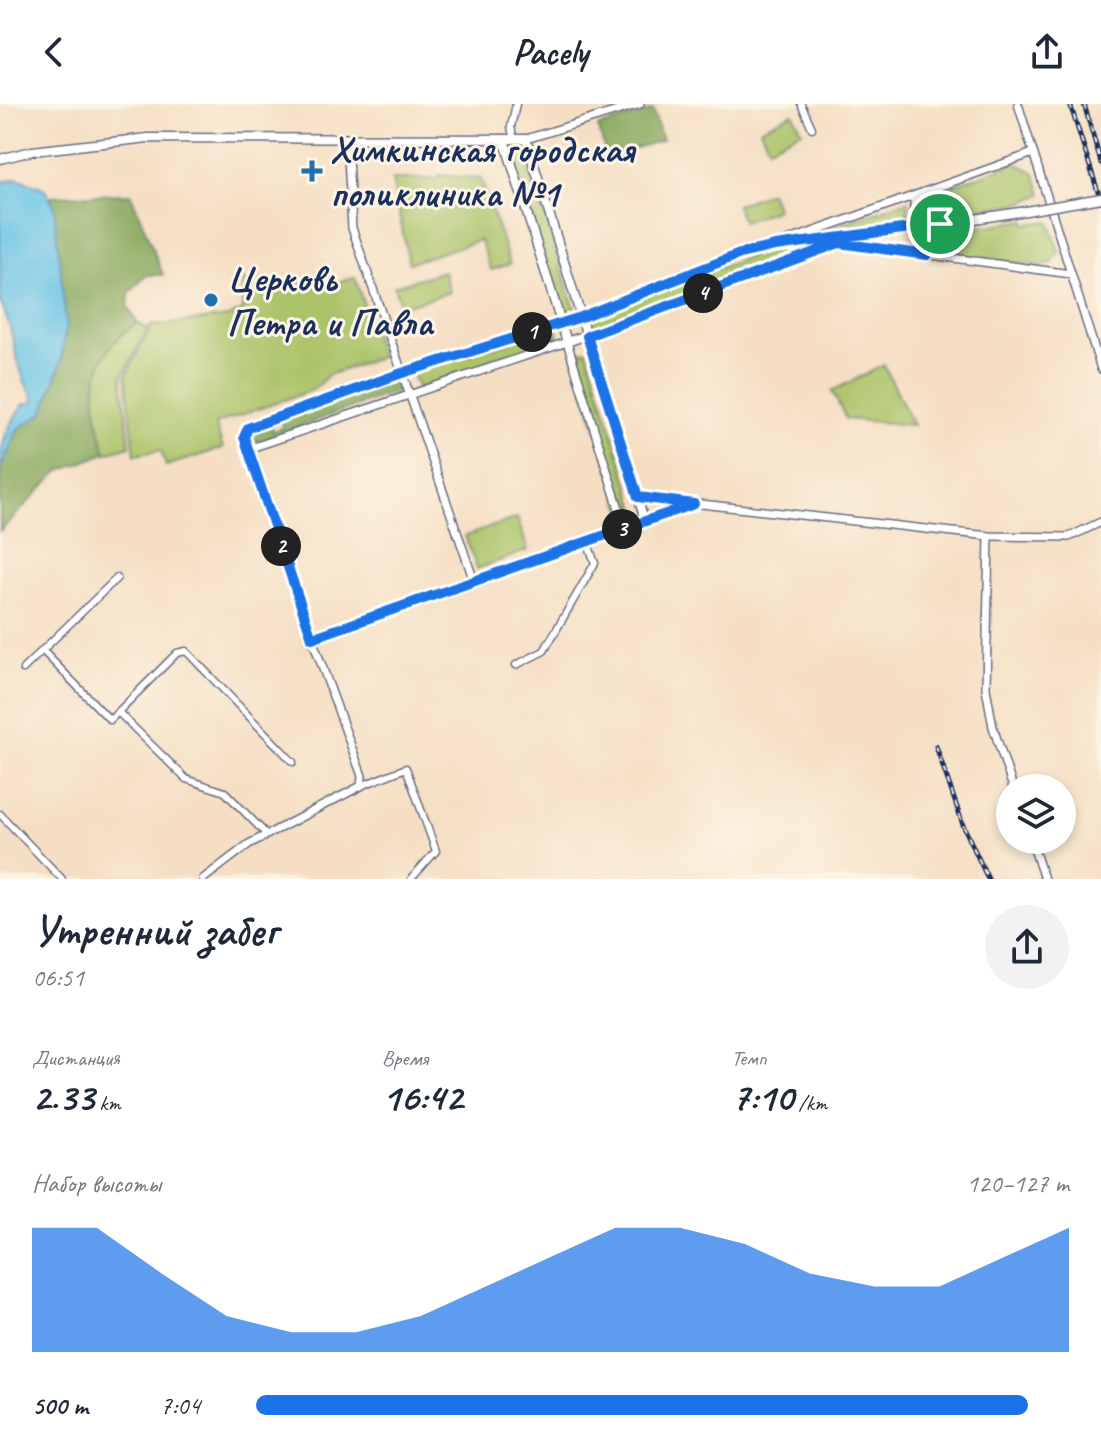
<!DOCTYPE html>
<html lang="ru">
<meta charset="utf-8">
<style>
:root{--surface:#fff;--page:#f2f2f3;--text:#1f2937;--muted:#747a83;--accent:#1a73e8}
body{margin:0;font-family:Caveat,sans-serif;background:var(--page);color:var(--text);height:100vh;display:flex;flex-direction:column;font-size:30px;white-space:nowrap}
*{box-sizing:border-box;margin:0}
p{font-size:26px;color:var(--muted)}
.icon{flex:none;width:44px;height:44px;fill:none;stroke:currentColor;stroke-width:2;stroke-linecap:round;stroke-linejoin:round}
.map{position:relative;height:775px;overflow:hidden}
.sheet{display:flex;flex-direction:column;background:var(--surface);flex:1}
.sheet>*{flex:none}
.fabs{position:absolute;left:996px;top:670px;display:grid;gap:16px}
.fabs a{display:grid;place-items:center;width:80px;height:80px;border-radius:50%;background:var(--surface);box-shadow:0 4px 12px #0003;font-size:40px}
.pin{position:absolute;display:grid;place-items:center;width:68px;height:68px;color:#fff;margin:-34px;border:4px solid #fff;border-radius:50%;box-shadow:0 2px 8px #0007}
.km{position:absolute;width:40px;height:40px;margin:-20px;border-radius:50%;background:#222;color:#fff;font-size:22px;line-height:40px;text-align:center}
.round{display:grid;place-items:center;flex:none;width:84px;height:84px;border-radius:42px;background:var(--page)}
.head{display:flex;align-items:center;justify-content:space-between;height:136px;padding:0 32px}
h1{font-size:44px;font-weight:700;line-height:60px}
.figures{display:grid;grid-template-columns:repeat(3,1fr);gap:12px;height:136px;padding:8px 32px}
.figures div{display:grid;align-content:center}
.figures b{font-size:40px;font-weight:700}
.figures small{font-size:22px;font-weight:400}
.figures p{font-size:22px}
.chart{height:224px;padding:16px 32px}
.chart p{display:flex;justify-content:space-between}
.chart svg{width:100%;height:144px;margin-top:8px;fill:var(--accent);opacity:.7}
ul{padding:0 32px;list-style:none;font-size:26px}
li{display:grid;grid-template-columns:128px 96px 1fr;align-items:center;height:60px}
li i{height:20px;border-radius:10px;background:var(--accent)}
header{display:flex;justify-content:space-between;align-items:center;height:104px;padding:0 32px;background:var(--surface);font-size:36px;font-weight:700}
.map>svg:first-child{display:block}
.green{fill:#abc369;stroke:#637964;stroke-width:2}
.forest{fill:#88a95d;stroke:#526c5e;stroke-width:2}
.water{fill:#6ac4e8;stroke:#427aa3;stroke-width:2}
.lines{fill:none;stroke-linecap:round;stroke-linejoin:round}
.minor-casing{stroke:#676c81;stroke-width:9}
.tertiary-casing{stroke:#676c81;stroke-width:10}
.secondary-casing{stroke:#676c81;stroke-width:11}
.minor{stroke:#fff;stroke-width:6}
.tertiary{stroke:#fff;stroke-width:7}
.secondary{stroke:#fff;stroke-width:8}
.rail-casing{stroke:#1b2f5e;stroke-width:5}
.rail{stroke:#fcf5e5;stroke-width:2;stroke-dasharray:6;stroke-linecap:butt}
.secondary-bridge-casing{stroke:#676c81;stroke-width:11;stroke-linecap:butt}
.secondary-bridge{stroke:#fff;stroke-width:8}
.route-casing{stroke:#fff;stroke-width:16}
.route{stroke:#1a73e8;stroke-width:10}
.poi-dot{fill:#1f6fb2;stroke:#fcf5e5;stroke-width:3}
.labels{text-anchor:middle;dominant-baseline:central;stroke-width:6;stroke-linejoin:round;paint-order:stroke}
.poi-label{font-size:38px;font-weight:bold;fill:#1b2f5e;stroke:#fcf5e5;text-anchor:start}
</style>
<header><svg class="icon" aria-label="back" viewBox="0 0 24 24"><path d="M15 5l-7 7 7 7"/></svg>Pacely<svg class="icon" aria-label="share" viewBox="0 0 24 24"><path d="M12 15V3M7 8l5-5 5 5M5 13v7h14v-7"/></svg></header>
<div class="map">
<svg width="1101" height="775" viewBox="0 0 1101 775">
<rect width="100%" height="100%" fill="#fcf5e5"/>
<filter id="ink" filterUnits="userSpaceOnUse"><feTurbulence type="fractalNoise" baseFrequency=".0125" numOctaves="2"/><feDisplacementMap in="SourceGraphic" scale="16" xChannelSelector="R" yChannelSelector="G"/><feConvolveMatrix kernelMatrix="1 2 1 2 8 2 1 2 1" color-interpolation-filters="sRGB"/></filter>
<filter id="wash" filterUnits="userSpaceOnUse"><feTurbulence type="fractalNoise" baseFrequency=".006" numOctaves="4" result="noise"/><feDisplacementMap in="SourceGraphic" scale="32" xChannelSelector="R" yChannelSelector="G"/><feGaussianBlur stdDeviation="1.8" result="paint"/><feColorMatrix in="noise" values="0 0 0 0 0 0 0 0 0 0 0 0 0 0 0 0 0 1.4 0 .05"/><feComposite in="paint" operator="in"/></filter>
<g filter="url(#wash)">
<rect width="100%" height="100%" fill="#f5dec3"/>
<g class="green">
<polygon points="793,9 802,27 769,43 760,25"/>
<polygon points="521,42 575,205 561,209 511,49"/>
<polygon points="1015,59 1034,68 1042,90 1022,99 939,111 935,115 925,113 918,106 920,93"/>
<polygon points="439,71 481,75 510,160 491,166 480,136 409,159 392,75 438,75"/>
<polygon points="770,88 777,105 743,118 736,101"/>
<polygon points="908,97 908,107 915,118 825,131 824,126"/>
<polygon points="1025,116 1026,120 1049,117 1059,148 1052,159 1041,162 932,149 925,144 924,136 930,130"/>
<polygon points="798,145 797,149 598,223 592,223 589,218 591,212 759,149"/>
<polygon points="444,167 450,188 401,203 394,182"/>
<polygon points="355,174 381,253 328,271 313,286 215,320 223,344 166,362 161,346 135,351 126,272 151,222 228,213 242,207 243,177 310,178 311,183"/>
<path d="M137,219L148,225L122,273L130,342L106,349C90,299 86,251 137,219Z"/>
<polygon points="555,223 560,237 418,284 411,269"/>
<polygon points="587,246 638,411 629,417 625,415 573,250"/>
<polygon points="884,261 913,321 846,315 832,287"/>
<polygon points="517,414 528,446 477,465 465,432"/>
</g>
<g class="forest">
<polygon points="653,6 662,36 607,53 598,23"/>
<path d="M131,90L163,171H147L129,189L128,203L137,219C86,251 90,299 106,349L58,368L0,427V366L18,325L43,309L61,259L66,220L51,92Z"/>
<polygon points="396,275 400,286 257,338 252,335 252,326 270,319 273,327 283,324 281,317"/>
</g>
<path class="water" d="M17,74L44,84L54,101L66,220L61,259L43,309L18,325L0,366C0,338 8,322 24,300L32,299L34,294C14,266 17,230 0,198V79Z"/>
</g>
<g filter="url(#ink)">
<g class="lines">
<defs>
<g id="minor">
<polyline points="801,0 812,24"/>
<polyline points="514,36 511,23 516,0"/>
<polyline points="42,546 110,616 118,608 186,675 225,688 267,731"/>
<polyline points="516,561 544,547 595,459 587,437"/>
<polyline points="23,565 117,474"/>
<polyline points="118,608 177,549 186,547 293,658"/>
<polyline points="361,682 406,664 436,747 411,775"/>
<polyline points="0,710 62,775"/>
</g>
<g id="tertiary">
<polyline points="1018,0 1101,265"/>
<polyline points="347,35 352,124 474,477"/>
<polyline points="526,35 640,0"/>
<polyline points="920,90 914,98 914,109 936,120"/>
<polyline points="841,139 1071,170"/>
<polyline points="779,140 1033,49"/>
<polyline points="925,149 920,142 921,132 933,122"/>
<polyline points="587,232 645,417"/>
<polyline points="248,345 567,238 625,424"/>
<polyline points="638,393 989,432 1069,433 1101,418"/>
<polyline points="989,432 986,584 993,623 1013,684"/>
<polyline points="312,534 691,401"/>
<polyline points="1031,736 1044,775"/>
<polyline points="203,775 249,740 361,682 362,672 310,529 245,328 397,271 581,213"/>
</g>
<g id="secondary">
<polyline points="504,35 567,238 856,133"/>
<polyline points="0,55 32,47 148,34 526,35 587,232"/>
<polyline points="852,134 1026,107"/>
<polyline points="581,213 740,150 775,142 839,135"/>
</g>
</defs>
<use href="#minor" class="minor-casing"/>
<use href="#tertiary" class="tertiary-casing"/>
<use href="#secondary" class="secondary-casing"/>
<use href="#minor" class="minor"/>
<use href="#tertiary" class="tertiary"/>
<use href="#secondary" class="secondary"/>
<defs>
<g id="rail">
<polyline points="1070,0 1101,97"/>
<polyline points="1084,0 1101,59"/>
<polyline points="936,642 963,721 988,775"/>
</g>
</defs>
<use href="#rail" class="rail-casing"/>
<use href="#rail" class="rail"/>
<defs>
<polyline id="secondary-bridge" points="1026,107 1101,94"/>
</defs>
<use href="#secondary-bridge" class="secondary-bridge-casing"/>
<use href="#secondary-bridge" class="secondary-bridge"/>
</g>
</g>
<g class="lines" filter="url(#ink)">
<defs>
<path id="route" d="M940,120C927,124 919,128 920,142L927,151L839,139L587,232L638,393L694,400L312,534L244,333L248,324L402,269L581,213L740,150L775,142Z"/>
</defs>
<use href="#route" class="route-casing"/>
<use href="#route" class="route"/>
</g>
<g class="poi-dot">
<path d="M308 55h8v8h8v8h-8v8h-8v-8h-8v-8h8z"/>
<circle cx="211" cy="196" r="8"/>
</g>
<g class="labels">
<g class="poi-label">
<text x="330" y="45">Химкинская городская<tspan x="330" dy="44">поликлиника №1</tspan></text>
<text x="227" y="174">Церковь<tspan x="227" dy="44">Петра и Павла</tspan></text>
</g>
</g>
</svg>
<div class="fabs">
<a><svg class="icon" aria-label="layers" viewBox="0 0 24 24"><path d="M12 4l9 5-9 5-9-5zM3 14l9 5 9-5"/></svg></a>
</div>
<div class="pin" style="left:940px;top:120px;background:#1e9e55"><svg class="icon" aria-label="arrive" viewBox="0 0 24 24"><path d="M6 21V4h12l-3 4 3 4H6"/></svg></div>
<b class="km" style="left:532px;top:228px">1</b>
<b class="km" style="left:281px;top:442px">2</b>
<b class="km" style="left:622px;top:425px">3</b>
<b class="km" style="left:703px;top:189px">4</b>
</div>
<section class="sheet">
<div class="head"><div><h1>Утренний забег</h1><p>06:51</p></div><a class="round"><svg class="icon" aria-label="share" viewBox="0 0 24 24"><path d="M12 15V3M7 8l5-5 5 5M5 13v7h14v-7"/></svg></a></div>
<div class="figures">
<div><p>Дистанция</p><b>2.33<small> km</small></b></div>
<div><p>Время</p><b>16:42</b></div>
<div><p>Темп</p><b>7:10<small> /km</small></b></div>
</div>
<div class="chart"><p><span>Набор высоты</span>120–127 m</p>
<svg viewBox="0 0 160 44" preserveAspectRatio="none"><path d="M0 44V6L10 6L20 20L30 33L40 38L50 38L60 33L70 24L80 15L90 6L100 6L110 11L120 20L130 24L140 24L150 15L160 6V44z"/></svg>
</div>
<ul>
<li><b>500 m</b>7:04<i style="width:95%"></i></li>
</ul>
</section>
